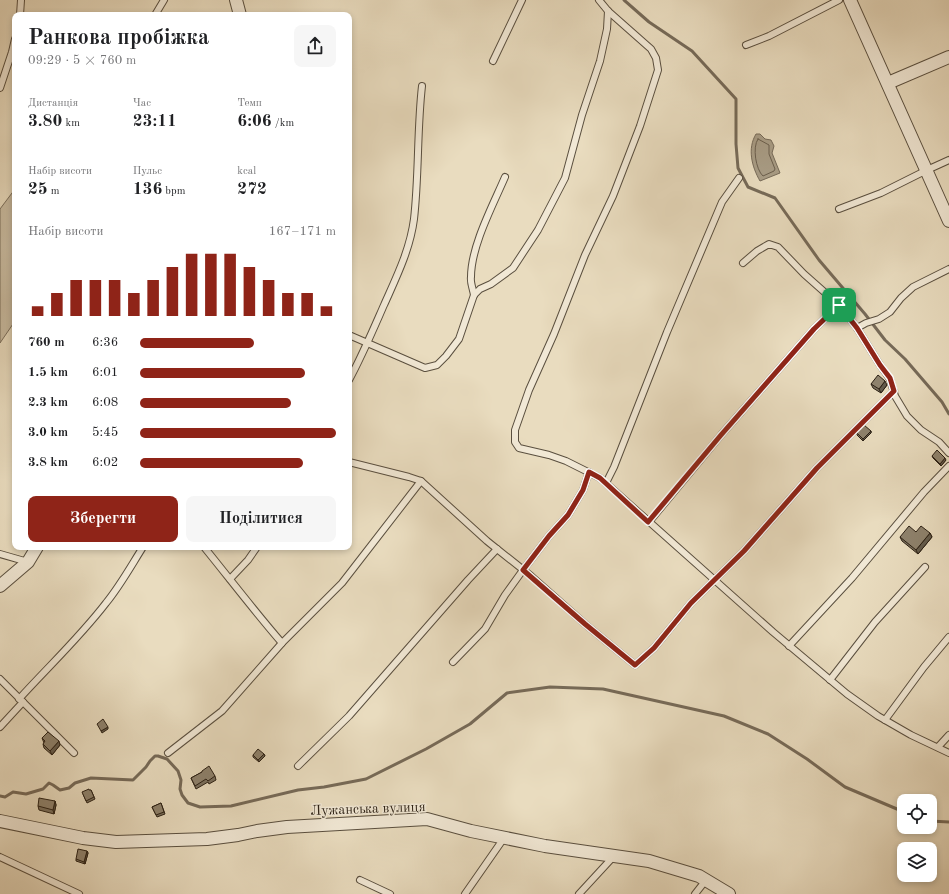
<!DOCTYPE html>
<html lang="uk">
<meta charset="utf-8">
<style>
:root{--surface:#fff;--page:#f6f6f6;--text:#202124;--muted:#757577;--accent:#8f2418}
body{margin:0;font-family:"Old Standard TT",serif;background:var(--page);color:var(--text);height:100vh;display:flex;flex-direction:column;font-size:15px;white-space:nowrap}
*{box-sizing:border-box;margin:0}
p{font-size:13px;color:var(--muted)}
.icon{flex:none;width:22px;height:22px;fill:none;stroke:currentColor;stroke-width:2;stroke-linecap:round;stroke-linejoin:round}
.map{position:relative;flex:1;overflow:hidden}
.side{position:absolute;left:12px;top:12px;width:340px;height:538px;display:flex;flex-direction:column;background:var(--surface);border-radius:8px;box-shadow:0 2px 6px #0003}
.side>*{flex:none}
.fabs{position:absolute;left:897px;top:794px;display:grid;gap:8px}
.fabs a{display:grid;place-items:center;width:40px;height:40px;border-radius:8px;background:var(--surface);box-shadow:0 2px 6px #0003;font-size:20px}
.pin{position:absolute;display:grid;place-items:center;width:34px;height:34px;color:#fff;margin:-17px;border-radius:8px;box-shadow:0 2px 6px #0006}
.round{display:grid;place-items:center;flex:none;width:42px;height:42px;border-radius:8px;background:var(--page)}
.head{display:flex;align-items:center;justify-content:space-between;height:68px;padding:0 16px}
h1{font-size:22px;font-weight:600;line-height:30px}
.figures{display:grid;grid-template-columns:repeat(3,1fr);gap:6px;height:68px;padding:4px 16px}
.figures div{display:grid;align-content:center}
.figures b{font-size:17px;font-weight:600}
.figures small{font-size:11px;font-weight:400}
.figures p{font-size:11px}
.chart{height:112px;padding:8px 16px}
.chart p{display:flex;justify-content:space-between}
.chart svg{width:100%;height:72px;margin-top:4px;stroke:var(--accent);stroke-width:6}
.button{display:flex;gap:8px;margin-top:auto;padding:8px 16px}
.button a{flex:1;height:46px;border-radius:8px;background:var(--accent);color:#fff;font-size:16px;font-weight:600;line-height:46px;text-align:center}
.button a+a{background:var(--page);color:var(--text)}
ul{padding:0 16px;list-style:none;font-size:13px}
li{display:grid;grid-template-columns:64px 48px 1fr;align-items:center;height:30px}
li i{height:10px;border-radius:5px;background:var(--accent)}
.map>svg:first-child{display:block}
.green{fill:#c9bca2;stroke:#7a6e5b}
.water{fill:#a89c85;stroke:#766a58}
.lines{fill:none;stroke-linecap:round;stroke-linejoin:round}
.shore{stroke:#6a5e4c;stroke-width:1}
.stream{stroke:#766a58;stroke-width:3}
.lane-casing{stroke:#5a4f3f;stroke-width:8}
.street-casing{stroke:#5a4f3f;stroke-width:14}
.lane{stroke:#f1e8d5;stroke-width:6}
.street{stroke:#f1e8d5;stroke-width:12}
.wall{fill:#7a705e;stroke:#2b2014}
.shaded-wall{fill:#635b4c;stroke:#2b2014}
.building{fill:#8e826d;stroke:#2b2014}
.route-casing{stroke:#fff;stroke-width:8}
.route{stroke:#8f2418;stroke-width:5}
.labels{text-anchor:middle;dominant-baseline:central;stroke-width:3;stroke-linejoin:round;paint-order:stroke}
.street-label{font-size:14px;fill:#2b2014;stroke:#f1e8d5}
</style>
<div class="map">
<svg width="949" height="894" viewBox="0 0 949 894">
<rect width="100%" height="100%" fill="#e9dcbf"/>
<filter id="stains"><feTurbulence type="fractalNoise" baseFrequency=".005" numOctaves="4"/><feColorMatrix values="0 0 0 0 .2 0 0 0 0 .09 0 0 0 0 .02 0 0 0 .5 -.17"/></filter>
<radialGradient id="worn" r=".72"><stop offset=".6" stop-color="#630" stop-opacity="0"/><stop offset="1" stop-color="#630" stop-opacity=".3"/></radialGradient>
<polygon class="green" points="15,189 15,321 0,343 0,209"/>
<path class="water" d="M756,134H760L765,139L771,140L774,146L772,153L780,173L760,181C752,167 747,149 756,134Z"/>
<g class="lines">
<path class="shore" d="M758,139L769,145V154L775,169L774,171L763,176C756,170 752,147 758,139Z"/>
<g class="stream">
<polyline points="624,0 649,22 692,51 736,99 736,144 738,168 748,187 775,198 819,260 865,314 885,340 905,359 942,402 949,414"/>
<polyline points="0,796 5,797 13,792 26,794 43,789 49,783 53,785 60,790 69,788 75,783 91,778 133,780 146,767 150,761 155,756 158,756 167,759 178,771 181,780 180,789 182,795 188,803 200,807 231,806 298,790 324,787 366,779 426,749 470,724 507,693 550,687 603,689 724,716 768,734 807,759 845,787 904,812"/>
<polyline points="930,821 949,822"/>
</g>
<defs>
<g id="lane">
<polyline points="599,0 608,11 651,49 656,58 658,70 640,126 613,196 585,255 554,334 529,390 515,430 515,442 519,448 549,455 566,461 600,478 773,632 847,694 878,716 911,735 949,753"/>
<polyline points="20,15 21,0"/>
<polyline points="155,15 164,0"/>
<polyline points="746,45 769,36 839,0"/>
<polyline points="493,61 522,0"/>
<polyline points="0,88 12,52 15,39"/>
<polyline points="839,209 881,193 927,170 949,160"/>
<polyline points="743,263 757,251 769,244 778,247 804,274 839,305 857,328 880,365 890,379 895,396 907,416 921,430 939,442 949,453"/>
<path d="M474,295C473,289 470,282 471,277C471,246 493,205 505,177"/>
<polyline points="857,328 866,323 879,319 890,312 901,298 913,287 949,269"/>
<polyline points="349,335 425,368 437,365 446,356 459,339 474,295 480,289 491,284 513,268 538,230 565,178 582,115 600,61 607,29 608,11"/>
<path d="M349,380C362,356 373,330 384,305C396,278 410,250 414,219C419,175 417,130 422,86"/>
<polyline points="349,462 409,477 421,481 487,541 531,576 585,624 635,665 654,648 691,603 744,551 817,468 894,391"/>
<polyline points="606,483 614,467 667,332 722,202 739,178"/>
<polyline points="649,522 721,435 814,329 839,305"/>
<path d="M204,547C230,579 255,612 282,643"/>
<polyline points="0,554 28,562"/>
<polyline points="230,579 248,560 257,547"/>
<polyline points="789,646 852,578 924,492 949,466"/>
<polyline points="453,662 485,629 505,595 523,570 549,536 568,515 583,490 589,472"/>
<polyline points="0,679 74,753"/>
<polyline points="830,680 875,622 925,567"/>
<path d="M19,699C48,667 80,637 106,603C120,586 131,566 143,547"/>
<polyline points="885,720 924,667 949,637"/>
<polyline points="0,727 23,702"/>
<polyline points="938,747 949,735"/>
<polyline points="168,753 222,711 282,643 342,583 421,481"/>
<polyline points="298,766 349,716 468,580 497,549"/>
<polyline points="0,857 79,894"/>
<polyline points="360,880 390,894"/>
<polyline points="465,894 504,838"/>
<polyline points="579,894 614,856"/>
<polyline points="695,894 706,880"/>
</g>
<g id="street">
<polyline points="236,0 240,15"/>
<polyline points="850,0 949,221"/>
<polyline points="888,83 949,57"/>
<polyline points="0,586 28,562 37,547"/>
<polyline points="0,821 83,838 116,842 207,839 238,835 257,831 287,827 427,819 471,831 545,846 649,861 699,876 729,894"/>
</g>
</defs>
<use href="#lane" class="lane-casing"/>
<use href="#street" class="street-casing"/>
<use href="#lane" class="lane"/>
<use href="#street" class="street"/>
</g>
<g class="wall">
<polygon points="871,384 887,385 881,393 873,388"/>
<polygon points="871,431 871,433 863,441 857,435 857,433"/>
<polygon points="932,456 946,460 941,466 933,458"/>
<polygon points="916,532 930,533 932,537 918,554 902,541 900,537"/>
<polygon points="42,738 60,745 52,755 44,748 43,744 44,743"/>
<polygon points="264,754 265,756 259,762 253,757 253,755"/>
<polygon points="202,772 215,776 216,780 209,784 208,782 196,789 191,778"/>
<polygon points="91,790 95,799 87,803 83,794"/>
<polygon points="55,801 56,805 54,814 39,810 38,806"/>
<polygon points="161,803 165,814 157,817 152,807"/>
<polygon points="87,851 88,853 85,864 76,861 76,859"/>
</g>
<g class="shaded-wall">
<polygon points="885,381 887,385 881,393 879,389"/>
<polygon points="871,431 871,433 863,441 863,439"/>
<polygon points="945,458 946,460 941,466 940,464"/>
<polygon points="930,533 932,537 918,554 916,550"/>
<polygon points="108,727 108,729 102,733 101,731"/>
<polygon points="59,741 60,745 52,755 50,751"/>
<polygon points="264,754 265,756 259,762 258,760"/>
<polygon points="55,801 56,805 54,814 53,810"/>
<polygon points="87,851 88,853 85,864 84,862"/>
</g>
<g class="building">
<polygon points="878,375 885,381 879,389 871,384"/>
<polygon points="864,425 871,431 863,439 857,433"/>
<polygon points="937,450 945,458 940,464 932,456"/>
<polygon points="909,526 916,532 921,526 930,533 916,550 900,537"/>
<polygon points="103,719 108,727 101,731 97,724"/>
<polygon points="48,732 59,741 50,751 43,744 45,741 42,738"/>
<polygon points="258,749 264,754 258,760 253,755"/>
<polygon points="209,766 215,776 208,781 206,779 195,786 191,778 202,772 202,771"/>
<polygon points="89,789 89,790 91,790 94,797 86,801 82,792"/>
<polygon points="39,798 55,801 53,810 38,806"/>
<polygon points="161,803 164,812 156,815 152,807"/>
<polygon points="78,849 87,851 84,862 76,859"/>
</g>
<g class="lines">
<defs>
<polygon id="route" points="839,305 857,328 880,365 890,378 894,391 817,468 744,551 691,603 654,648 635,665 585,624 523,570 549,536 568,515 583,490 589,472 600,478 648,522 721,435 814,329"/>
</defs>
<use href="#route" class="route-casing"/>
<use href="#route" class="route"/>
</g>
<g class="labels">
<g class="street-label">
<text transform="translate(368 809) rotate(-2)">Лужанська вулиця</text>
</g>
</g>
<rect width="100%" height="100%" filter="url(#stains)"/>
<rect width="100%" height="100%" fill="url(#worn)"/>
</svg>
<div class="fabs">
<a><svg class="icon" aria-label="locate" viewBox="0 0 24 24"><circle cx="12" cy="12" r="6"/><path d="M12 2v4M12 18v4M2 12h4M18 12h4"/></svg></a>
<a><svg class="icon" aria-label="layers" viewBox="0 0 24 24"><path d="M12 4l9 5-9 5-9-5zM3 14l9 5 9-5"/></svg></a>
</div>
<div class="pin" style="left:839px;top:305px;background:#1e9e55"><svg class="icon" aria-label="arrive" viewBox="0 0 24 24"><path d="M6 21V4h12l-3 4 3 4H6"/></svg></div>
<section class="side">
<div class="head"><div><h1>Ранкова пробіжка</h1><p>09:29 · 5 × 760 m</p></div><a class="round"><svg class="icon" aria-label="share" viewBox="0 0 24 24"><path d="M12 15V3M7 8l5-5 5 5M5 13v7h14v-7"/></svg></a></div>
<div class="figures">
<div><p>Дистанція</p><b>3.80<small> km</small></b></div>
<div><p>Час</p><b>23:11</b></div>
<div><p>Темп</p><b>6:06<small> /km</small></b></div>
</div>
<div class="figures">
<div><p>Набір висоти</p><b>25<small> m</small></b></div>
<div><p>Пульс</p><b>136<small> bpm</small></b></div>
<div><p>kcal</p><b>272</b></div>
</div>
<div class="chart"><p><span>Набір висоти</span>167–171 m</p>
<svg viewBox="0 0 160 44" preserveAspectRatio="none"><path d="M5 44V38M15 44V30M25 44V22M35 44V22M45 44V22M55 44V30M65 44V22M75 44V14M85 44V6M95 44V6M105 44V6M115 44V14M125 44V22M135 44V30M145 44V30M155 44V38"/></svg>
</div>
<ul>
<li><b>760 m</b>6:36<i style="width:58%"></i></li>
<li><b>1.5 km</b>6:01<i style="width:84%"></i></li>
<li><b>2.3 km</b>6:08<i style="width:77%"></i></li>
<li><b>3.0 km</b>5:45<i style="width:100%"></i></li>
<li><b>3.8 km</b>6:02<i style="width:83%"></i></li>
</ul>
<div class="button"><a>Зберегти</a><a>Поділитися</a></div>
</section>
</div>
